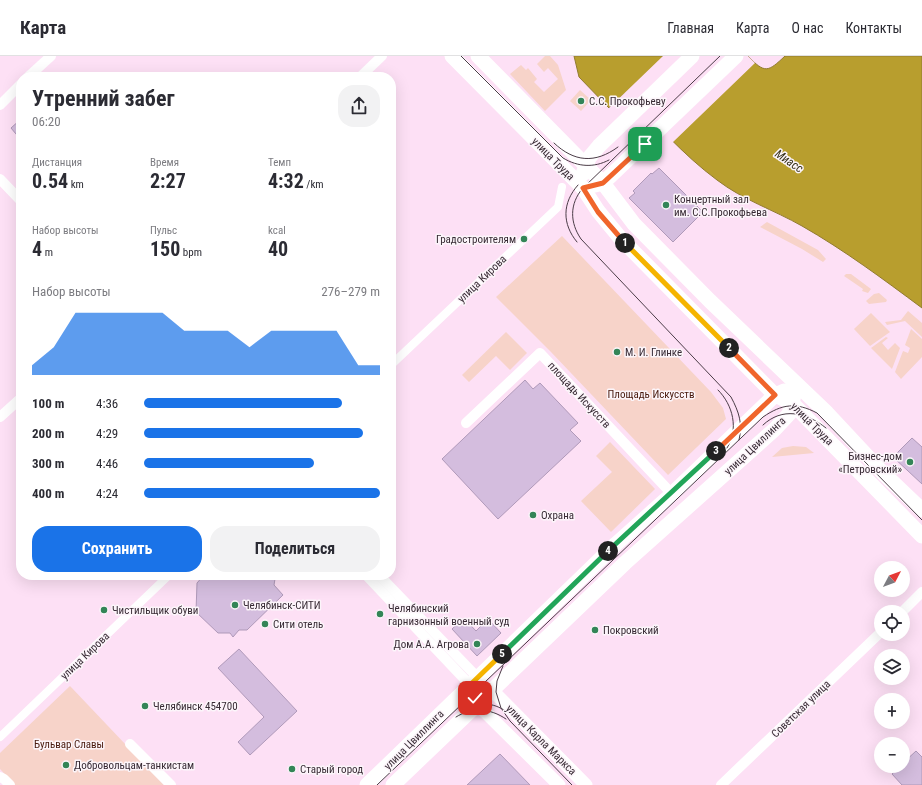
<!DOCTYPE html>
<html lang="ru">
<meta charset="utf-8">
<style>
:root{--surface:#fff;--page:#f2f2f3;--text:#2b2b33;--muted:#7c7c81;--line:#e1e1e2;--accent:#1a73e8}
body{margin:0;font-family:"Roboto Condensed",sans-serif;background:var(--page);color:var(--text);height:100vh;display:flex;flex-direction:column;font-size:15px;white-space:nowrap}
*{box-sizing:border-box;margin:0}
p{font-size:13px;color:var(--muted)}
.icon{flex:none;width:22px;height:22px;fill:none;stroke:currentColor;stroke-width:2;stroke-linecap:round;stroke-linejoin:round}
.map{position:relative;flex:1;overflow:hidden}
.panel{position:absolute;left:16px;top:16px;width:380px;height:508px;display:flex;flex-direction:column;background:var(--surface);border-radius:16px;box-shadow:0 4px 16px #0002}
.panel>*{flex:none}
.needle{width:26px;rotate:49deg}
.buttons{position:absolute;left:874px;top:505px;display:grid;gap:8px}
.buttons a{display:grid;place-items:center;width:36px;height:36px;border-radius:50%;background:var(--surface);box-shadow:0 4px 16px #0002;font-size:20px}
.pin{position:absolute;display:grid;place-items:center;width:34px;height:34px;color:#fff;margin:-17px;border-radius:8px;box-shadow:0 2px 6px #0006}
.km{position:absolute;width:20px;height:20px;margin:-10px;border-radius:50%;background:#222;color:#fff;font-size:11px;line-height:20px;text-align:center}
.round{display:grid;place-items:center;flex:none;width:42px;height:42px;border-radius:16px;background:var(--page)}
.head{display:flex;align-items:center;justify-content:space-between;height:68px;padding:0 16px}
h1{font-size:22px;font-weight:700;line-height:30px}
.figures{display:grid;grid-template-columns:repeat(3,1fr);gap:6px;height:68px;padding:4px 16px}
.figures div{display:grid;align-content:center}
.figures b{font-size:20px;font-weight:700}
.figures small{font-size:11px;font-weight:400}
.figures p{font-size:11px}
.chart{height:112px;padding:8px 16px}
.chart p{display:flex;justify-content:space-between}
.chart svg{width:100%;height:72px;margin-top:4px;fill:var(--accent);opacity:.7}
.button{display:flex;gap:8px;margin-top:auto;padding:8px 16px}
.button a{flex:1;height:46px;border-radius:16px;background:var(--accent);color:#fff;font-size:16px;font-weight:700;line-height:46px;text-align:center}
.button a+a{background:var(--page);color:var(--text)}
ul{padding:0 16px;list-style:none;font-size:13px}
li{display:grid;grid-template-columns:64px 48px 1fr;align-items:center;height:30px}
li i{height:10px;border-radius:5px;background:var(--accent)}
header{display:flex;align-items:center;gap:24px;box-sizing:border-box;height:56px;padding:0 20px;background:var(--surface);border-bottom:1px solid var(--line)}
header strong{font-size:19px}
nav{display:flex;gap:22px;margin-inline-start:auto;font-size:14px}
.map>svg:first-child{display:block}
.green{fill:#f7d3c9}
.water{fill:#b89e2e;stroke:#917b30}
.pier{fill:#fde0f5}
.building{fill:#d4bdde;stroke:#af99b9}
.lines{fill:none;stroke-linecap:round;stroke-linejoin:round}
.pedestrian{stroke:#fff;stroke-width:8}
.minor{stroke:#fff;stroke-width:10}
.tertiary{stroke:#fff;stroke-width:13}
.secondary{stroke:#fff;stroke-width:15}
.tram{stroke:#4b3c47;stroke-width:1}
.split-1-casing{stroke:#fff;stroke-width:8}
.split-2-casing{stroke:#fff;stroke-width:8}
.split-3-casing{stroke:#fff;stroke-width:8}
.split-4-casing{stroke:#fff;stroke-width:8}
.split-5-casing{stroke:#fff;stroke-width:8}
.split-6-casing{stroke:#fff;stroke-width:8}
.split-1{stroke:#f0652b;stroke-width:5}
.split-2{stroke:#f5b400;stroke-width:5}
.split-3{stroke:#f0652b;stroke-width:5}
.split-4{stroke:#22a559;stroke-width:5}
.split-5{stroke:#22a559;stroke-width:5}
.split-6{stroke:#f5b400;stroke-width:5}
.poi-dot{fill:#338557;stroke:#fcf5fa;stroke-width:1.5}
.labels{text-anchor:middle;dominant-baseline:central;stroke-width:3;stroke-linejoin:round;paint-order:stroke}
.poi-label{font-size:11px;fill:#372a34;stroke:#fcf5fa;text-anchor:start}
.street-label{font-size:11px;fill:#372a34;stroke:#fcf5fa}
.park-label{font-size:11px;fill:#49190d;stroke:#fcf5fa}
.water-label{font-size:12px;font-style:italic;fill:#342f17;stroke:#fcf5fa}
</style>
<header>
<strong>Карта</strong>
<nav><a>Главная</a><a>Карта</a><a>О нас</a><a>Контакты</a></nav>
</header>
<div class="map">
<svg width="922" height="729" viewBox="0 0 922 729">
<rect width="100%" height="100%" fill="#fde0f5"/>
<g class="green">
<polygon points="545,0 550,0 558,9 566,34 545,55 510,18 521,9 526,14 528,12 537,23 534,26 544,36 558,23 548,12 544,16 537,8"/>
<polygon points="580,34 591,44 581,55 570,45"/>
<polygon points="767,166 818,194 826,203 823,206 802,193 760,171"/>
<polygon points="562,180 711,336 723,352 726,363 668,419 551,296 496,241"/>
<polygon points="846,218 851,218 871,233 868,237 862,235 863,233 844,220"/>
<polygon points="879,237 887,244 886,246 869,248 866,245 874,238"/>
<polygon points="908,255 922,267 922,281 905,265 887,269 885,266 901,264"/>
<polygon points="871,257 890,276 870,290 854,273"/>
<polygon points="911,273 922,283 922,301 901,323 895,316 903,295 908,297 910,292 905,289"/>
<polygon points="506,276 527,297 510,314 496,300 469,326 462,319"/>
<polygon points="886,281 888,282 882,287 888,294 895,287 900,292 892,313 871,292"/>
<polygon points="610,386 655,433 611,476 581,445 612,416 596,400"/>
<polygon points="793,390 806,391 814,397 772,401 782,392"/>
<polygon points="70,630 164,729 15,729 0,713 0,697"/>
</g>
<path class="water" d="M574,0H748C765,18 768,16 785,0H922V252C883,223 844,194 802,170C774,154 743,144 717,124C683,99 655,66 625,37L609,52L579,21Z"/>
<polygon class="pier" points="663,0 748,0 755,7 672,87 625,39 611,53 609,52"/>
<g class="building">
<polygon points="21,63 21,84 11,72"/>
<polygon points="659,112 703,156 673,186 629,142 635,137 633,135 651,117 652,118"/>
<polygon points="525,324 533,333 540,327 578,367 570,374 581,385 498,463 442,403"/>
<polygon points="912,382 922,391 922,428 893,401"/>
<polygon points="204,519 271,519 275,523 274,529 283,539 247,574 239,574 233,581 230,577 218,577 196,556 197,527"/>
<polygon points="464,562 476,575 488,563 501,577 477,600 452,573"/>
<polygon points="239,593 297,655 250,699 238,686 264,661 218,612"/>
<polygon points="916,695 922,701 922,729 902,729 892,718 900,710 903,710 903,707"/>
<polygon points="500,698 530,729 467,729"/>
</g>
<g class="lines">
<g class="pedestrian">
<polyline points="391,309 558,151 562,131"/>
<polyline points="0,681 169,519"/>
</g>
<g class="minor">
<polyline points="28,21 51,0"/>
<polyline points="360,21 382,0"/>
<polyline points="0,49 21,28"/>
<polyline points="0,123 21,145"/>
<polyline points="0,361 21,342"/>
<polyline points="466,367 540,297 672,438"/>
<polyline points="366,519 470,629"/>
<polyline points="379,519 477,621"/>
<polyline points="902,556 922,536"/>
<polyline points="130,688 171,729"/>
<polyline points="0,721 4,723 10,729"/>
<polyline points="721,729 881,576"/>
</g>
<g class="tertiary">
<polyline points="492,634 586,729"/>
<polyline points="477,648 559,729"/>
</g>
<g class="secondary">
<polyline points="452,0 583,132 598,155 621,183 775,339 792,347 922,480"/>
<polyline points="478,0 603,127 634,168 710,245 827,357 883,417 922,454"/>
<polyline points="583,118 589,102 599,90 692,0"/>
<polyline points="595,129 603,127 736,0"/>
<polyline points="367,729 616,488 672,438 775,339 784,335"/>
<polyline points="393,729 625,507 775,373 789,358 794,339"/>
</g>
<g class="tram">
<path d="M461,0L563,102C578,111 594,112 609,104"/>
<path d="M720,0L583,132C569,148 570,167 581,183L731,341C739,356 743,368 739,384"/>
<path d="M554,87C574,106 595,108 618,91"/>
<path d="M577,186C562,168 562,147 578,129"/>
<path d="M718,334C733,349 739,373 727,392"/>
<path d="M763,369C782,351 806,356 826,372"/>
<polyline points="503,610 497,625 496,636 501,652 510,665 572,729"/>
<path d="M460,652C474,647 490,645 504,654"/>
<path d="M456,661C472,651 490,652 506,663"/>
<path d="M377,729L763,361C782,348 796,346 817,357L922,464"/>
</g>
</g>
<g class="lines">
<defs>
<polyline id="split-1" points="625,187 598,156 583,132 603,127 645,88"/>
<polyline id="split-2" points="625,187 729,292"/>
<polyline id="split-3" points="716,395 775,339 729,292"/>
<polyline id="split-4" points="608,495 716,395"/>
<polyline id="split-5" points="502,598 608,495"/>
<polyline id="split-6" points="475,642 470,629 502,598"/>
</defs>
<use href="#split-1" class="split-1-casing"/>
<use href="#split-2" class="split-2-casing"/>
<use href="#split-3" class="split-3-casing"/>
<use href="#split-4" class="split-4-casing"/>
<use href="#split-5" class="split-5-casing"/>
<use href="#split-6" class="split-6-casing"/>
<use href="#split-1" class="split-1"/>
<use href="#split-2" class="split-2"/>
<use href="#split-3" class="split-3"/>
<use href="#split-4" class="split-4"/>
<use href="#split-5" class="split-5"/>
<use href="#split-6" class="split-6"/>
</g>
<g class="poi-dot">
<circle cx="581" cy="45" r="4"/>
<circle cx="666" cy="149" r="4"/>
<circle cx="524" cy="183" r="4"/>
<circle cx="617" cy="296" r="4"/>
<circle cx="910" cy="406" r="4"/>
<circle cx="533" cy="459" r="4"/>
<circle cx="235" cy="549" r="4"/>
<circle cx="104" cy="554" r="4"/>
<circle cx="380" cy="558" r="4"/>
<circle cx="265" cy="568" r="4"/>
<circle cx="595" cy="574" r="4"/>
<circle cx="477" cy="588" r="4"/>
<circle cx="145" cy="650" r="4"/>
<circle cx="66" cy="709" r="4"/>
<circle cx="292" cy="713" r="4"/>
</g>
<g class="labels">
<g class="poi-label">
<text x="589" y="45">С.С. Прокофьеву</text>
<text x="674" y="143">Концертный зал<tspan x="674" dy="13">им. С.С.Прокофьева</tspan></text>
<text x="516" y="183" text-anchor="end">Градостроителям</text>
<text x="625" y="296">М. И. Глинке</text>
<text x="902" y="400" text-anchor="end">Бизнес-дом<tspan x="902" dy="13">«Петровский»</tspan></text>
<text x="541" y="459">Охрана</text>
<text x="243" y="549">Челябинск-СИТИ</text>
<text x="388" y="552">Челябинский<tspan x="388" dy="13">гарнизонный военный суд</tspan></text>
<text x="112" y="554">Чистильщик обуви</text>
<text x="273" y="568">Сити отель</text>
<text x="603" y="574">Покровский</text>
<text x="469" y="588" text-anchor="end">Дом А.А. Агрова</text>
<text x="153" y="650">Челябинск 454700</text>
<text x="74" y="709">Добровольцам-танкистам</text>
<text x="300" y="713">Старый город</text>
</g>
<g class="street-label">
<text transform="translate(553 103) rotate(45)">улица Труда</text>
<text transform="translate(482 223) rotate(-44)">улица Кирова</text>
<text transform="translate(579 339) rotate(47)">площадь Искусств</text>
<text transform="translate(812 368) rotate(45)">улица Труда</text>
<text transform="translate(755 390) rotate(-43)">улица Цвиллинга</text>
<text transform="translate(85 600) rotate(-44)">улица Кирова</text>
<text transform="translate(801 653) rotate(-44)">Советская улица</text>
<text transform="translate(414 684) rotate(-45)">улица Цвиллинга</text>
<text transform="translate(541 684) rotate(45)">улица Карла Маркса</text>
</g>
<g class="park-label">
<text x="651" y="338">Площадь Искусств</text>
<text x="69" y="688">Бульвар Славы</text>
</g>
<g class="water-label">
<text transform="translate(789 105) rotate(34)">Миасс</text>
</g>
</g>
</svg>
<div class="buttons">
<a><svg class="needle" viewBox="-14 -14 28 28"><path d="M0-13l5 13h-10z" fill="#e53935"/><path d="M0 13l5-13h-10z" fill="#7c7c81"/></svg></a>
<a><svg class="icon" aria-label="locate" viewBox="0 0 24 24"><circle cx="12" cy="12" r="6"/><path d="M12 2v4M12 18v4M2 12h4M18 12h4"/></svg></a>
<a><svg class="icon" aria-label="layers" viewBox="0 0 24 24"><path d="M12 4l9 5-9 5-9-5zM3 14l9 5 9-5"/></svg></a>
<a>+</a>
<a>−</a>
</div>
<div class="pin" style="left:645px;top:88px;background:#1e9e55"><svg class="icon" aria-label="arrive" viewBox="0 0 24 24"><path d="M6 21V4h12l-3 4 3 4H6"/></svg></div>
<div class="pin" style="left:475px;top:642px;background:#d93025"><svg class="icon" aria-label="check" viewBox="0 0 24 24"><path d="M5 12l5 5 9-10"/></svg></div>
<b class="km" style="left:625px;top:187px">1</b>
<b class="km" style="left:729px;top:292px">2</b>
<b class="km" style="left:716px;top:395px">3</b>
<b class="km" style="left:608px;top:495px">4</b>
<b class="km" style="left:502px;top:598px">5</b>
<section class="panel">
<div class="head"><div><h1>Утренний забег</h1><p>06:20</p></div><a class="round"><svg class="icon" aria-label="share" viewBox="0 0 24 24"><path d="M12 15V3M7 8l5-5 5 5M5 13v7h14v-7"/></svg></a></div>
<div class="figures">
<div><p>Дистанция</p><b>0.54<small> km</small></b></div>
<div><p>Время</p><b>2:27</b></div>
<div><p>Темп</p><b>4:32<small> /km</small></b></div>
</div>
<div class="figures">
<div><p>Набор высоты</p><b>4<small> m</small></b></div>
<div><p>Пульс</p><b>150<small> bpm</small></b></div>
<div><p>kcal</p><b>40</b></div>
</div>
<div class="chart"><p><span>Набор высоты</span>276–279 m</p>
<svg viewBox="0 0 160 44" preserveAspectRatio="none"><path d="M0 44V38L10 27L20 6L30 6L40 6L50 6L60 6L70 17L80 17L90 17L100 27L110 17L120 17L130 17L140 17L150 38L160 38V44z"/></svg>
</div>
<ul>
<li><b>100 m</b>4:36<i style="width:84%"></i></li>
<li><b>200 m</b>4:29<i style="width:93%"></i></li>
<li><b>300 m</b>4:46<i style="width:72%"></i></li>
<li><b>400 m</b>4:24<i style="width:100%"></i></li>
</ul>
<div class="button"><a>Сохранить</a><a>Поделиться</a></div>
</section>
</div>
